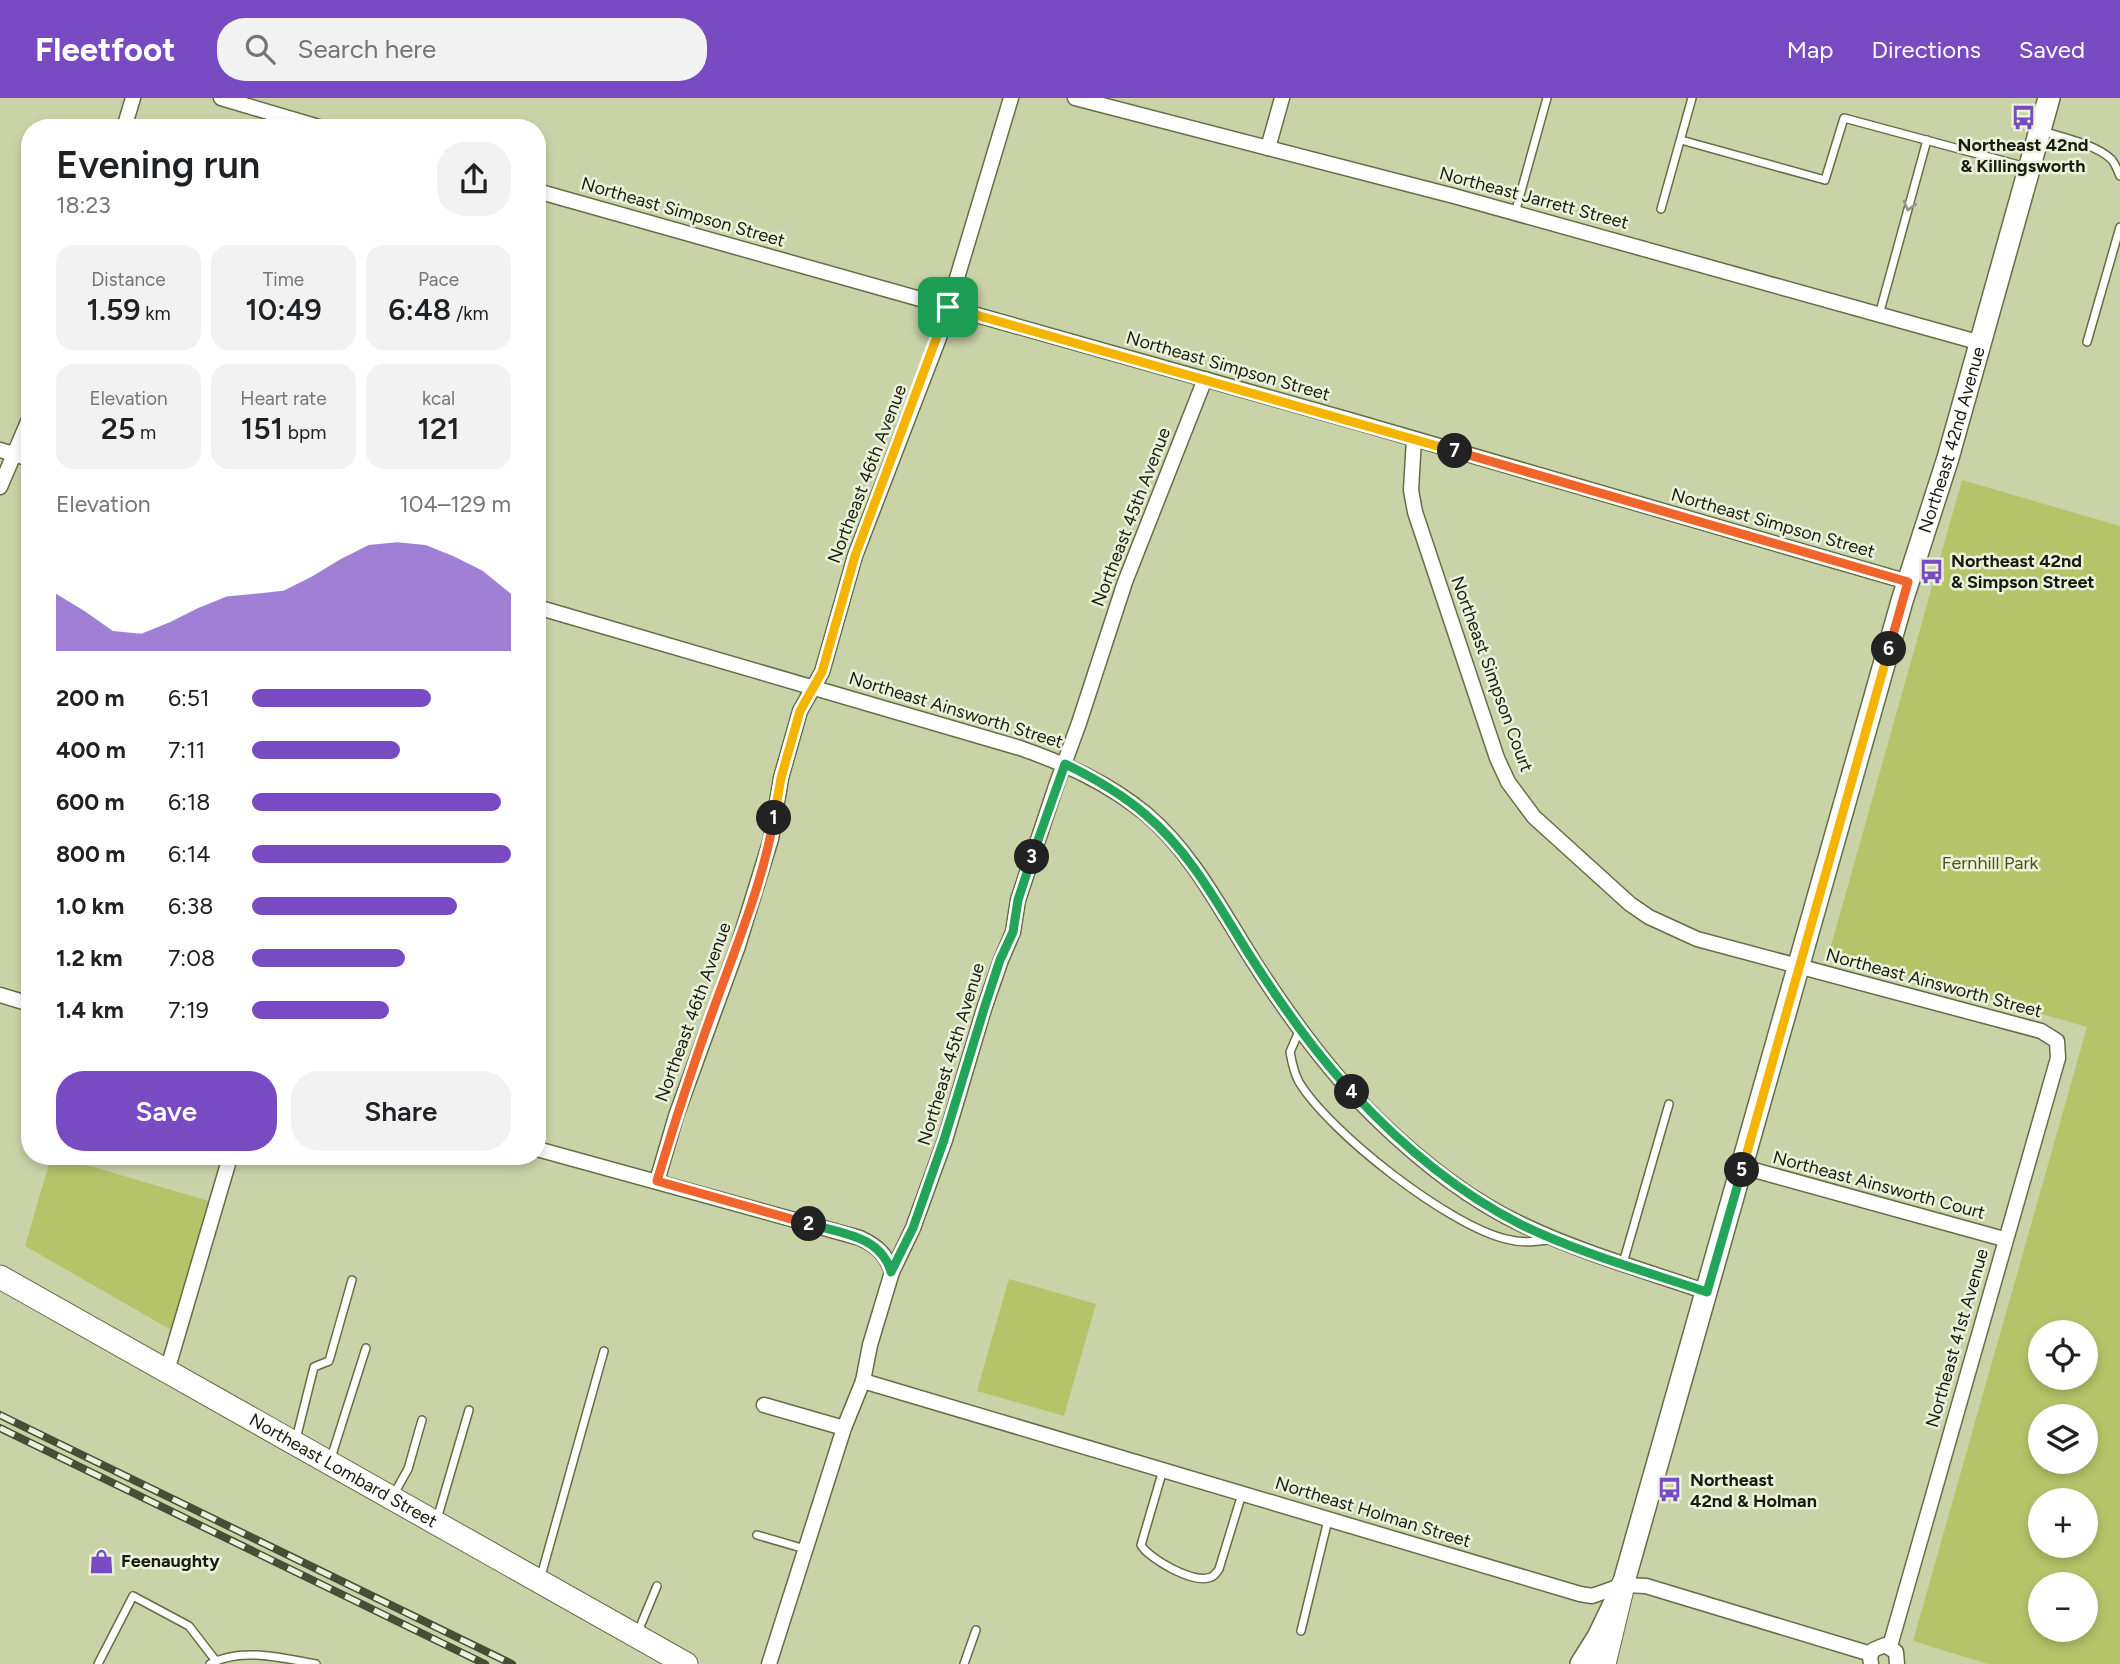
<!DOCTYPE html>
<meta charset="utf-8">
<style>
:root{--surface:#fff;--page:#f2f2f2;--text:#202124;--muted:#757577;--accent:#784bc3}
body{margin:0;font-family:Figtree,sans-serif;background:var(--page);color:var(--text);height:100vh;display:flex;flex-direction:column;font-size:26px;white-space:nowrap}
*{box-sizing:border-box;margin:0}
p{font-size:23px;color:var(--muted)}
.icon{flex:none;width:38px;height:38px;fill:none;stroke:currentColor;stroke-width:2;stroke-linecap:round;stroke-linejoin:round}
.map{position:relative;flex:1;overflow:hidden}
.drawer{position:absolute;left:21px;top:21px;width:525px;height:1046px;display:flex;flex-direction:column;background:var(--surface);border-radius:28px;box-shadow:0 4px 10px #0003}
.drawer>*{flex:none}
.controls{position:absolute;left:2028px;top:1222px;display:grid;gap:14px}
.controls a{display:grid;place-items:center;width:70px;height:70px;border-radius:50%;background:var(--surface);box-shadow:0 4px 10px #0003;font-size:35px}
.pin{position:absolute;display:grid;place-items:center;width:60px;height:60px;color:#fff;margin:-30px;border-radius:14px;box-shadow:0 4px 10px #0006}
.km{position:absolute;width:35px;height:35px;margin:-18px;border-radius:50%;background:#222;color:#fff;font-size:19px;line-height:35px;text-align:center}
.round{display:grid;place-items:center;flex:none;width:74px;height:74px;border-radius:28px;background:var(--page)}
.summary{display:flex;align-items:center;justify-content:space-between;height:119px;padding:0 35px}
h1{font-size:38px;font-weight:600;line-height:52px}
.stats{display:grid;grid-template-columns:repeat(3,1fr);gap:10px;height:119px;padding:7px 35px}
.stats div{display:grid;align-content:center;border-radius:18px;background:var(--page);text-align:center}
.stats b{font-size:30px;font-weight:600}
.stats small{font-size:19px;font-weight:400}
.stats p{font-size:19px}
.chart{height:196px;padding:14px 35px}
.chart p{display:flex;justify-content:space-between}
.chart svg{width:100%;height:126px;margin-top:7px;fill:var(--accent);opacity:.7}
.button{display:flex;gap:14px;margin-top:auto;padding:14px 35px}
.button a{flex:1;height:80px;border-radius:28px;background:var(--accent);color:#fff;font-size:28px;font-weight:600;line-height:80px;text-align:center}
.button a+a{background:var(--page);color:var(--text)}
ul{padding:0 35px;list-style:none;font-size:23px}
li{display:grid;grid-template-columns:112px 84px 1fr;align-items:center;height:52px}
li i{height:18px;border-radius:9px;background:var(--accent)}
header{display:flex;align-items:center;gap:42px;box-sizing:border-box;height:98px;padding:0 35px;background:var(--accent);color:#fff}
header strong{font-size:33px}
nav{display:flex;gap:38px;margin-inline-start:auto;font-size:24px}
.search{width:490px;height:63px;background:var(--page);display:flex;align-items:center;gap:18px;box-sizing:border-box;padding:0 24px;border-radius:28px;color:var(--muted);font-size:26px}
.map>svg:first-child{display:block}
.green{fill:#b5c469;fill-rule:evenodd}
.lines{fill:none;stroke-linecap:round;stroke-linejoin:round}
.lane-casing{stroke:#656d45;stroke-width:10}
.street-casing{stroke:#656d45;stroke-width:17}
.secondary-casing{stroke:#656d45;stroke-width:24}
.primary-casing{stroke:#656d45;stroke-width:25}
.lane{stroke:#fff;stroke-width:7}
.street{stroke:#fff;stroke-width:14}
.secondary{stroke:#fff;stroke-width:21}
.primary{stroke:#fff;stroke-width:23}
.rail-casing{stroke:#484d35;stroke-width:8}
.rail{stroke:#ecf1db;stroke-width:5;stroke-dasharray:16;stroke-linecap:butt}
.oneway{stroke:#989992}
.split-1-casing{stroke:#fff;stroke-width:14}
.split-2-casing{stroke:#fff;stroke-width:14}
.split-3-casing{stroke:#fff;stroke-width:14}
.split-4-casing{stroke:#fff;stroke-width:14}
.split-5-casing{stroke:#fff;stroke-width:14}
.split-6-casing{stroke:#fff;stroke-width:14}
.split-7-casing{stroke:#fff;stroke-width:14}
.split-8-casing{stroke:#fff;stroke-width:14}
.split-1{stroke:#f5b400;stroke-width:9}
.split-2{stroke:#f0652b;stroke-width:9}
.split-3{stroke:#22a559;stroke-width:9}
.split-4{stroke:#22a559;stroke-width:9}
.split-5{stroke:#22a559;stroke-width:9}
.split-6{stroke:#f5b400;stroke-width:9}
.split-7{stroke:#f0652b;stroke-width:9}
.split-8{stroke:#f5b400;stroke-width:9}
.labels{text-anchor:middle;dominant-baseline:central;stroke-width:5;stroke-linejoin:round;paint-order:stroke}
.poi-label{font-size:18px;font-weight:bold;fill:#191c0c;stroke:#ecf1db;text-anchor:start}
.street-label{font-size:18px;fill:#191c0c;stroke:#ecf1db}
.park-label{font-size:18px;fill:#4a521a;stroke:#ecf1db}
</style>
<header>
<strong>Fleetfoot</strong>
<div class="search"><svg class="icon" aria-label="search" viewBox="0 0 24 24"><circle cx="10" cy="10" r="6"/><path d="M15 15l6 6"/></svg>Search here</div>
<nav><a>Map</a><a>Directions</a><a>Saved</a></nav>
</header>
<div class="map">
<svg width="2120" height="1566" viewBox="0 0 2120 1566">
<rect width="100%" height="100%" fill="#cad3a8"/>
<g class="green">
<path d="M1962,382L2120,428V1566H1988L1913,1543L2087,929L1829,855ZM2040,1234H2086V1279H2040ZM2040,1318H2086V1363H2040ZM2040,1402H2086V1447H2040ZM2040,1486H2086V1531H2040Z"/>
<polygon points="51,1059 59,1059 209,1103 173,1233 25,1148"/>
<polygon points="1009,1181 1096,1206 1064,1318 977,1293"/>
</g>
<g class="lines">
<defs>
<g id="lane">
<path d="M2042,33C2062,39 2098,47 2112,62C2115,66 2118,73 2120,78"/>
<polyline points="1681,42 1825,82 1844,20 2026,69"/>
<polyline points="1661,111 1692,0"/>
<polyline points="1515,115 1547,0"/>
<polyline points="1879,217 1927,42"/>
<polyline points="2087,244 2120,129"/>
<path d="M1300,931L1290,954C1292,965 1294,975 1299,984C1330,1035 1448,1127 1506,1141C1521,1145 1533,1144 1548,1142"/>
<polyline points="1623,1165 1669,1006"/>
<polyline points="296,1341 314,1269 329,1263 352,1182"/>
<polyline points="330,1363 366,1250"/>
<path d="M1163,1372L1141,1447C1149,1461 1195,1487 1211,1479C1213,1479 1218,1473 1219,1471L1242,1396"/>
<polyline points="394,1396 408,1371 422,1322"/>
<polyline points="437,1421 469,1312"/>
<polyline points="757,1437 805,1451"/>
<polyline points="541,1478 604,1253"/>
<polyline points="1301,1533 1328,1422"/>
<polyline points="637,1536 657,1488"/>
<polyline points="98,1566 133,1498 189,1528 216,1563"/>
<path d="M210,1566C240,1549 283,1560 316,1566"/>
<polyline points="964,1566 976,1532"/>
</g>
<g id="street">
<polyline points="221,0 322,30"/>
<polyline points="1075,0 1454,98 1981,245"/>
<polyline points="124,30 133,0"/>
<polyline points="1268,50 1282,0"/>
<polyline points="537,93 1353,323 1908,484"/>
<polyline points="1414,341 1411,392 1415,414 1497,660 1508,684 1534,719 1630,806 1649,819 1697,841 2041,933 2057,943 2058,960 1890,1548"/>
<polyline points="0,352 30,361"/>
<polyline points="0,389 30,319"/>
<path d="M537,509L1020,650C1066,666 1108,685 1146,716C1197,759 1226,823 1263,878C1296,928 1332,977 1375,1019C1419,1062 1467,1101 1523,1127C1582,1155 1646,1173 1707,1194"/>
<polyline points="0,897 30,906"/>
<path d="M537,1051L860,1140C877,1148 886,1156 892,1174"/>
<polyline points="1743,1069 2004,1141"/>
<polyline points="657,1083 676,1018 738,848 771,741 781,680 800,613 822,574 855,458 939,240 1011,0"/>
<polyline points="167,1273 230,1059"/>
<polyline points="863,1283 1580,1496 1592,1498 1623,1487 1646,1488 1871,1556"/>
<polyline points="764,1307 844,1330"/>
<polyline points="769,1566 844,1330 863,1283 870,1247 892,1174 913,1130 945,1042 984,911 1001,862 1013,834 1018,802 1056,688 1079,625 1125,484 1205,281"/>
<polyline points="1871,1566 1870,1559 1873,1552 1885,1547 1896,1554 1897,1566"/>
</g>
<g id="secondary">
<path id="s1" d="M1581,1566L1598,1539L1623,1487L1902,503L1948,360L2049,0"/>
</g>
<g id="primary">
<path id="s2" d="M0,1179L686,1566"/>
<polyline points="1604,1566 1623,1487"/>
</g>
</defs>
<use href="#lane" class="lane-casing"/>
<use href="#street" class="street-casing"/>
<use href="#secondary" class="secondary-casing"/>
<use href="#primary" class="primary-casing"/>
<use href="#lane" class="lane"/>
<use href="#street" class="street"/>
<use href="#secondary" class="secondary"/>
<use href="#primary" class="primary"/>
<defs>
<g id="rail">
<polyline points="0,1317 512,1566"/>
<polyline points="0,1330 485,1566"/>
</g>
</defs>
<use href="#rail" class="rail-casing"/>
<use href="#rail" class="rail"/>
</g>
<defs><path id="oneway-chevron" d="M-2-3.5L2.5 0L-2 3.5" fill="none" stroke-width="1.6" stroke-linecap="round" stroke-linejoin="round" transform="scale(1.75)"/></defs>
<use class="oneway" href="#oneway-chevron" transform="translate(1909 108) rotate(105)"/>
<g class="lines">
<defs>
<polyline id="split-1" points="774,720 781,680 800,613 822,574 855,458 948,209"/>
<path id="split-2" d="M774,720C763,783 738,844 716,904C694,964 675,1023 657,1083L809,1126"/>
<path id="split-3" d="M809,1126C841,1135 881,1138 891,1174L913,1130L944,1042L984,911L1000,862L1013,834L1018,802L1032,759"/>
<path id="split-4" d="M1032,759L1065,666C1094,680 1122,696 1146,717C1190,754 1217,805 1247,853C1278,902 1312,952 1352,994"/>
<path id="split-5" d="M1352,994C1401,1047 1455,1093 1520,1126C1579,1155 1645,1173 1707,1194L1742,1072"/>
<polyline id="split-6" points="1742,1072 1889,551"/>
<polyline id="split-7" points="1455,353 1908,484 1889,551"/>
<polyline id="split-8" points="948,209 1455,353"/>
</defs>
<use href="#split-1" class="split-1-casing"/>
<use href="#split-2" class="split-2-casing"/>
<use href="#split-3" class="split-3-casing"/>
<use href="#split-4" class="split-4-casing"/>
<use href="#split-5" class="split-5-casing"/>
<use href="#split-6" class="split-6-casing"/>
<use href="#split-7" class="split-7-casing"/>
<use href="#split-8" class="split-8-casing"/>
<use href="#split-1" class="split-1"/>
<use href="#split-2" class="split-2"/>
<use href="#split-3" class="split-3"/>
<use href="#split-4" class="split-4"/>
<use href="#split-5" class="split-5"/>
<use href="#split-6" class="split-6"/>
<use href="#split-7" class="split-7"/>
<use href="#split-8" class="split-8"/>
</g>
<defs>
<symbol id="bus-bare" viewBox="-9 -9 18 18"><path d="M-5-6H5V4H4V6H2V4H-2V6H-4V4H-5ZM-3.5-4V0h7V-4ZM-3.5 1.2v1.5H-2V1.2ZM2 1.2v1.5H3.5V1.2Z" fill="#784bc3" stroke="#ecf1db" stroke-width="2.5" paint-order="stroke"/></symbol>
<symbol id="shop-bare" viewBox="-9 -9 18 18"><path d="M-5-2.5h2.3a2.7 3.5 0 0 1 5.4 0H5L5.5 6h-11ZM-1.5-2.5h3a1.5 2.3 0 0 0-3 0Z" fill="#784bc3" stroke="#ecf1db" stroke-width="2.5" paint-order="stroke"/></symbol>
</defs>
<g fill-rule="evenodd">
<use href="#bus-bare" x="2006" y="2" width="35" height="35"/>
<use href="#bus-bare" x="1914" y="456" width="35" height="35"/>
<use href="#bus-bare" x="1652" y="1374" width="35" height="35"/>
<use href="#shop-bare" x="84" y="1446" width="35" height="35"/>
</g>
<g class="labels">
<g class="poi-label">
<text x="2023" y="47" text-anchor="middle">Northeast 42nd<tspan x="2023" dy="21">&amp; Killingsworth</tspan></text>
<text x="1951" y="463">Northeast 42nd<tspan x="1951" dy="21">&amp; Simpson Street</tspan></text>
<text x="1690" y="1382">Northeast<tspan x="1690" dy="21">42nd &amp; Holman</tspan></text>
<text x="121" y="1463">Feenaughty</text>
</g>
<g class="street-label">
<text transform="translate(1534 100) rotate(15)">Northeast Jarrett Street</text>
<text transform="translate(683 114) rotate(16)">Northeast Simpson Street</text>
<text transform="translate(1228 268) rotate(16)">Northeast Simpson Street</text>
<text stroke="none"><textPath href="#s1" startOffset="1281">Northeast 42nd Avenue</textPath></text>
<text transform="translate(867 376) rotate(-69)">Northeast 46th Avenue</text>
<text transform="translate(1131 419) rotate(-69)">Northeast 45th Avenue</text>
<text transform="translate(1773 425) rotate(16)">Northeast Simpson Street</text>
<text transform="translate(1492 576) rotate(70)">Northeast Simpson Court</text>
<text transform="translate(956 612) rotate(17)">Northeast Ainsworth Street</text>
<text transform="translate(1934 885) rotate(15)">Northeast Ainsworth Street</text>
<text transform="translate(693 914) rotate(-70)">Northeast 46th Avenue</text>
<text transform="translate(951 956) rotate(-73)">Northeast 45th Avenue</text>
<text transform="translate(1879 1087) rotate(15)">Northeast Ainsworth Court</text>
<text transform="translate(1957 1240) rotate(-74)">Northeast 41st Avenue</text>
<text stroke="none"><textPath href="#s2" startOffset="394">Northeast Lombard Street</textPath></text>
<text transform="translate(1373 1414) rotate(17)">Northeast Holman Street</text>
</g>
<g class="park-label">
<text x="1990" y="765">Fernhill Park</text>
</g>
</g>
</svg>
<div class="controls">
<a><svg class="icon" aria-label="locate" viewBox="0 0 24 24"><circle cx="12" cy="12" r="6"/><path d="M12 2v4M12 18v4M2 12h4M18 12h4"/></svg></a>
<a><svg class="icon" aria-label="layers" viewBox="0 0 24 24"><path d="M12 4l9 5-9 5-9-5zM3 14l9 5 9-5"/></svg></a>
<a>+</a>
<a>−</a>
</div>
<div class="pin" style="left:948px;top:209px;background:#1e9e55"><svg class="icon" aria-label="arrive" viewBox="0 0 24 24"><path d="M6 21V4h12l-3 4 3 4H6"/></svg></div>
<b class="km" style="left:774px;top:720px">1</b>
<b class="km" style="left:809px;top:1126px">2</b>
<b class="km" style="left:1032px;top:759px">3</b>
<b class="km" style="left:1352px;top:994px">4</b>
<b class="km" style="left:1742px;top:1072px">5</b>
<b class="km" style="left:1889px;top:551px">6</b>
<b class="km" style="left:1455px;top:353px">7</b>
<section class="drawer">
<div class="summary"><div><h1>Evening run</h1><p>18:23</p></div><a class="round"><svg class="icon" aria-label="share" viewBox="0 0 24 24"><path d="M12 15V3M7 8l5-5 5 5M5 13v7h14v-7"/></svg></a></div>
<div class="stats">
<div><p>Distance</p><b>1.59<small> km</small></b></div>
<div><p>Time</p><b>10:49</b></div>
<div><p>Pace</p><b>6:48<small> /km</small></b></div>
</div>
<div class="stats">
<div><p>Elevation</p><b>25<small> m</small></b></div>
<div><p>Heart rate</p><b>151<small> bpm</small></b></div>
<div><p>kcal</p><b>121</b></div>
</div>
<div class="chart"><p><span>Elevation</span>104–129 m</p>
<svg viewBox="0 0 160 44" preserveAspectRatio="none"><path d="M0 44V24L10 30L20 37L30 38L40 34L50 29L60 25L70 24L80 23L90 18L100 12L110 7L120 6L130 7L140 11L150 16L160 24V44z"/></svg>
</div>
<ul>
<li><b>200 m</b>6:51<i style="width:69%"></i></li>
<li><b>400 m</b>7:11<i style="width:57%"></i></li>
<li><b>600 m</b>6:18<i style="width:96%"></i></li>
<li><b>800 m</b>6:14<i style="width:100%"></i></li>
<li><b>1.0 km</b>6:38<i style="width:79%"></i></li>
<li><b>1.2 km</b>7:08<i style="width:59%"></i></li>
<li><b>1.4 km</b>7:19<i style="width:53%"></i></li>
</ul>
<div class="button"><a>Save</a><a>Share</a></div>
</section>
</div>
